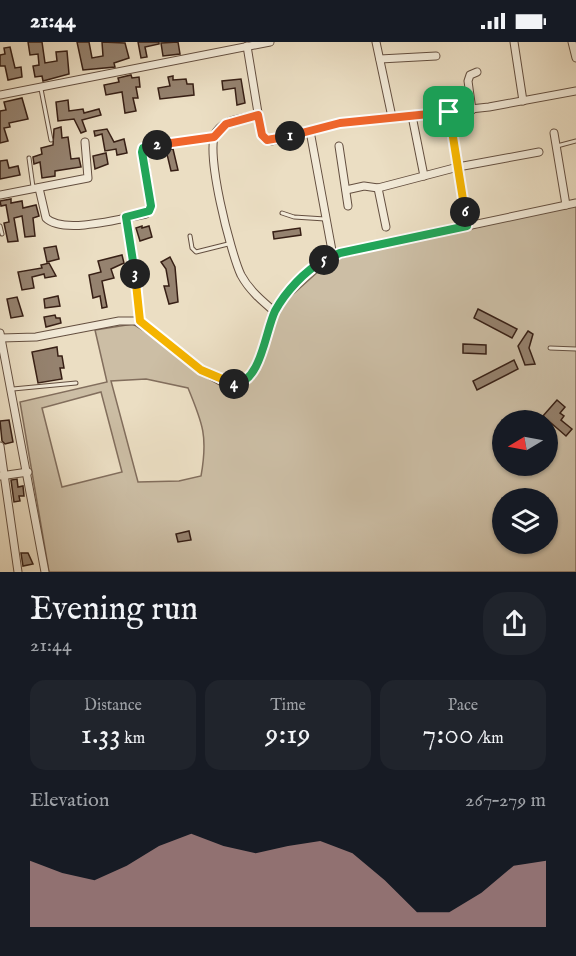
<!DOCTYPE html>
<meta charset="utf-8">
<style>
:root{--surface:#171b24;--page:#20242c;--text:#f1f3f6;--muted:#9ea1a6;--accent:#c59692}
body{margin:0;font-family:"IM FELL English",serif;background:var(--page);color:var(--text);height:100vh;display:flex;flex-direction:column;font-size:22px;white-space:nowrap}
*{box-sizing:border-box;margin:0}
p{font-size:20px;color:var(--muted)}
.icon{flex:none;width:33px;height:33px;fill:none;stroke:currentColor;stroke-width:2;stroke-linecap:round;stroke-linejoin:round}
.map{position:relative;height:530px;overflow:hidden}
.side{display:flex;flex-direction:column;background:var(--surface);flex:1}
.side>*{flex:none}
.needle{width:39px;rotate:260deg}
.controls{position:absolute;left:492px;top:368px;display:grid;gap:12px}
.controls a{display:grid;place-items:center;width:66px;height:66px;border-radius:50%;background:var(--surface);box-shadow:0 2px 4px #0004;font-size:30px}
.pin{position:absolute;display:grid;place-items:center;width:51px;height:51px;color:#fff;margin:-26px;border-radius:12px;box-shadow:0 3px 9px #0006}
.km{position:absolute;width:30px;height:30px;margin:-15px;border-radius:50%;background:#222;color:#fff;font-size:16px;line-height:30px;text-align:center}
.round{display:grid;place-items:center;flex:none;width:63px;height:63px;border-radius:24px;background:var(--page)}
.overview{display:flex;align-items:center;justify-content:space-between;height:102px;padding:0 30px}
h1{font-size:33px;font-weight:600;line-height:45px}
.metrics{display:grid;grid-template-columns:repeat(3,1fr);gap:9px;height:102px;padding:6px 30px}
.metrics div{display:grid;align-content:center;border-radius:15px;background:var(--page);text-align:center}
.metrics b{font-size:30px;font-weight:600}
.metrics small{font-size:16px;font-weight:400}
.metrics p{font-size:16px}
.chart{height:168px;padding:12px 30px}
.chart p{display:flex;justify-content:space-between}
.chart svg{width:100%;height:108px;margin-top:6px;fill:var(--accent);opacity:.7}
.status{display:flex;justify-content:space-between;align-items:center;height:42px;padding:0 30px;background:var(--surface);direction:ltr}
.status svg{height:16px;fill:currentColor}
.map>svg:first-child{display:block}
.green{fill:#ccbea5;stroke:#826e5d;stroke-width:1.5;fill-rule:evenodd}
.building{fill:#95826f;stroke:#371f15;stroke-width:1.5}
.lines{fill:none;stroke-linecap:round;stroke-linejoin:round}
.lane-casing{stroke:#644f40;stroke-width:5}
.street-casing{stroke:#644f40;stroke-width:9}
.lane{stroke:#f2ead8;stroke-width:3}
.street{stroke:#f2ead8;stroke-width:7}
.split-1-casing{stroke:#fff;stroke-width:12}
.split-2-casing{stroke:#fff;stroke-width:12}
.split-3-casing{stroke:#fff;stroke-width:12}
.split-4-casing{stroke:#fff;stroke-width:12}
.split-5-casing{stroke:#fff;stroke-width:12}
.split-6-casing{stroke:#fff;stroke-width:12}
.split-7-casing{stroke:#fff;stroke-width:12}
.split-1{stroke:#f0652b;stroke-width:8}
.split-2{stroke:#f0652b;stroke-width:8}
.split-3{stroke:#22a559;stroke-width:8}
.split-4{stroke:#f5b400;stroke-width:8}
.split-5{stroke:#22a559;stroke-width:8}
.split-6{stroke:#22a559;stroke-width:8}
.split-7{stroke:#f5b400;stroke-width:8}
</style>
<div class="status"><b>21:44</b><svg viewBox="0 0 49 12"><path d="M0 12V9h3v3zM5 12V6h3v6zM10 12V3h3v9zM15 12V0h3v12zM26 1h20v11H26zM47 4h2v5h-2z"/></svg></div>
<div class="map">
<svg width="576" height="530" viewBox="0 0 576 530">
<rect width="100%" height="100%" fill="#ebdec3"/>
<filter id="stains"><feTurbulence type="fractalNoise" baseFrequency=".00333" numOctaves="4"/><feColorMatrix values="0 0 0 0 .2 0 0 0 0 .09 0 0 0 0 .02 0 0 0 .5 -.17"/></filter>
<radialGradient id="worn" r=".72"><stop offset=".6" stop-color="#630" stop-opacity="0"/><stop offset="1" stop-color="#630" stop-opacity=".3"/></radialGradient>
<path class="green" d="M576,163V530H49L20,360L107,340L95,288L133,282L170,305L197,329L242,353L281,263L331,218ZM146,337L188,346C203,382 208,395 201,434L179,439L138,440L111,339ZM101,350L122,430L62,445L42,366ZM502,378H548V423H502ZM502,456H548V501H502Z"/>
<g class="building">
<polygon points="28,0 42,0 45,21 57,19 56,10 67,9 69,32 43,39 42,34 35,35 33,24 39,23 38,12 30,13"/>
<polygon points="77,0 89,0 92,16 103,14 102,0 125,1 129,16 114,21 115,25 83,28"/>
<polygon points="138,0 159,0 159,2 145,5 147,15 141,16"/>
<polygon points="178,0 180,12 163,14 161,1"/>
<polygon points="10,5 15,26 21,25 22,35 8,38 5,24 0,24 0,13 5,12 4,6"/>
<polygon points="131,33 132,36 139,35 140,45 136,45 138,56 133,56 136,69 125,71 122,50 106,53 104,43 119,40 118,36"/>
<polygon points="173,34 173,38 186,37 187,42 193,42 194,53 160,57 158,46 170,44 168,35"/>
<polygon points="241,37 245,61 237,63 235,46 223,48 222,39"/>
<polygon points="22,56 28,77 9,81 10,85 4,86 8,99 0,101 0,69 6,68 4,60"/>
<polygon points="68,58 69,69 83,67 84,71 99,67 101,73 82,78 86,89 81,91 74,77 58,79 56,60"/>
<polygon points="61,85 62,96 68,95 71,117 79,116 81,125 55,129 55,134 42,136 40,120 34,122 33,115 42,112 41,106 53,103 54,87"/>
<polygon points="107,87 114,100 124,97 127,111 117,113 116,107 105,109 102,92 95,94 94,89"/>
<polygon points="173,107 178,128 171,129 166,108"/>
<polygon points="106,111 108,122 95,127 93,114"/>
<polygon points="7,118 9,126 18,124 20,133 0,137 0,119"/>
<polygon points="11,157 11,161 22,159 23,166 36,163 39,174 33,176 35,194 25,195 22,174 14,176 18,199 8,200 4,181 9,180 6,163 1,164 0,159"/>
<polygon points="142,184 142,186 149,184 152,195 140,199 136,186"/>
<polygon points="300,186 301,193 274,197 273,190"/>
<polygon points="56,204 59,217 47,220 44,206"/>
<polygon points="122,213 124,221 111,227 114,236 102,239 107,265 102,266 100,254 93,256 89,233 101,230 98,219"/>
<polygon points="170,215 175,225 178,260 169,262 164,244 169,244 166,227 161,220"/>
<polygon points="49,221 56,234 45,236 44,232 32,235 34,246 22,248 18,230 42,226 41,223"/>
<polygon points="58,254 60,264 45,266 44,257"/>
<polygon points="17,255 23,274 11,276 7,257"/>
<polygon points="478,267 517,287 512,296 474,276"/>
<polygon points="55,273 56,276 60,276 61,281 46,285 44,275"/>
<polygon points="528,289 533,292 529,306 535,322 525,323 518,304"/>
<polygon points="463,302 486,303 486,312 463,311"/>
<polygon points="57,305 58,314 62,314 64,326 60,326 62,337 38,341 32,310"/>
<polygon points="514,318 518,327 477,348 473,339"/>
<polygon points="557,358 565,365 560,371 564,374 561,378 572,387 566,394 543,374"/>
<polygon points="9,378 13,400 5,402 2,399 0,379"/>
<polygon points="17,437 18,445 23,444 24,454 19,454 20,459 14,460 11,438"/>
<polygon points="189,489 191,498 178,500 176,492"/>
<polygon points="21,511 28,511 33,522 23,524"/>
</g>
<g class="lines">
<defs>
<g id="lane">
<polyline points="41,47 51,98"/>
<polyline points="557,104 576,99"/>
<polyline points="29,116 33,145"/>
<polyline points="282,171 294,175 325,177"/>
<polyline points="0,184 2,192"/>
<polyline points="190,194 192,206 196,210 228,202"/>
<polyline points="550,306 576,307"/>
<polyline points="13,347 76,341"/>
</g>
<g id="street">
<polyline points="376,0 392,75"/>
<polyline points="514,0 523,59"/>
<polyline points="572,0 576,16"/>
<polyline points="247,4 261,89 264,96 272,99 340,81 489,65 576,49"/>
<polyline points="380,17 436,14"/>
<polyline points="0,53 270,0"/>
<polyline points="472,68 468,39 470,33 477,30"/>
<polyline points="449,70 467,184"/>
<path d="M258,73C244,76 225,77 216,90C204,108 231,212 241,233C249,248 262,259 275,270"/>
<polyline points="412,74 424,134"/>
<polyline points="310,89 333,214"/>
<polyline points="554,91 566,163"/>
<polyline points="339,104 348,164"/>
<path d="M39,146L46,176C63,193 124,176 146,172L151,164L143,106L214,95"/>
<polyline points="378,146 386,185"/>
<polyline points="346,148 364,144 378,146 458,125 539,110"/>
<polyline points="0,153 88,136 85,100"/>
<polyline points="126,175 140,279"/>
<polyline points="0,291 45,530"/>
<path d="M1,296L36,295L119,279H140L201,328L224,341L242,342C263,330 265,291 275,270C287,244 314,221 340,211L576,161"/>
<polyline points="0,404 18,530"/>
<polyline points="0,434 28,430"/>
</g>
</defs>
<use href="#lane" class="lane-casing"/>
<use href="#street" class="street-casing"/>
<use href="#lane" class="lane"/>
<use href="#street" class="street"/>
</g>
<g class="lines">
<defs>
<polyline id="split-1" points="290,94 340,81 449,70"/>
<polyline id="split-2" points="157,103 214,95 226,82 258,73 262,93 267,98 290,94"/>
<polyline id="split-3" points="135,232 126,175 149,169 151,164 142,110 143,106 157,103"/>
<polyline id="split-4" points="135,232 140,279 201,328 234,342"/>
<path id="split-5" d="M234,342C261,341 265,290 275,269C286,249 305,229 324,218"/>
<polyline id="split-6" points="324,218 340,211 467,184 465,170"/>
<polyline id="split-7" points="449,70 465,170"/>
</defs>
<use href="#split-1" class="split-1-casing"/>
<use href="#split-2" class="split-2-casing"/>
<use href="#split-3" class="split-3-casing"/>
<use href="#split-4" class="split-4-casing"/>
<use href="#split-5" class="split-5-casing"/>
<use href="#split-6" class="split-6-casing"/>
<use href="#split-7" class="split-7-casing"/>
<use href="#split-1" class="split-1"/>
<use href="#split-2" class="split-2"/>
<use href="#split-3" class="split-3"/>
<use href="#split-4" class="split-4"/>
<use href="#split-5" class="split-5"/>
<use href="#split-6" class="split-6"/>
<use href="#split-7" class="split-7"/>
</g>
<rect width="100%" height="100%" filter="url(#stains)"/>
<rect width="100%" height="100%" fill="url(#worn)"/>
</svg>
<div class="controls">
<a><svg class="needle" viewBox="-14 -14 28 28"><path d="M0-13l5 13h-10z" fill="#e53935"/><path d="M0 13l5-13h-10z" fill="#9ea1a6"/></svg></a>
<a><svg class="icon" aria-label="layers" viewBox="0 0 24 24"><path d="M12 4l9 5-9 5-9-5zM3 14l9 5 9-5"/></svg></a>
</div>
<div class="pin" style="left:449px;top:70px;background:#1e9e55"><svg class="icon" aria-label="arrive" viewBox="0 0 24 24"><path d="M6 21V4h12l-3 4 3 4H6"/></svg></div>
<b class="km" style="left:290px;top:94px">1</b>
<b class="km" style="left:157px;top:103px">2</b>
<b class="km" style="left:135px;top:232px">3</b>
<b class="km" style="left:234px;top:342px">4</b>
<b class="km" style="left:324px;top:218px">5</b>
<b class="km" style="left:465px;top:170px">6</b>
</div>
<section class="side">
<div class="overview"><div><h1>Evening run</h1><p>21:44</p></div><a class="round"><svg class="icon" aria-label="share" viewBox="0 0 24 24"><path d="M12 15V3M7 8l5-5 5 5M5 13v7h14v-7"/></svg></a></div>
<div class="metrics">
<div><p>Distance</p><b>1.33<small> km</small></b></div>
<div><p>Time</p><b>9:19</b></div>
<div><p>Pace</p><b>7:00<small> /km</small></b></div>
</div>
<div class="chart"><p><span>Elevation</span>267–279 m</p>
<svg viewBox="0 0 160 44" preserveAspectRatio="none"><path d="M0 44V17L10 22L20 25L30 19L40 11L50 6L60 11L70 14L80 11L90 9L100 14L110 25L120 38L130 38L140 30L150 19L160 17V44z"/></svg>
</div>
</section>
